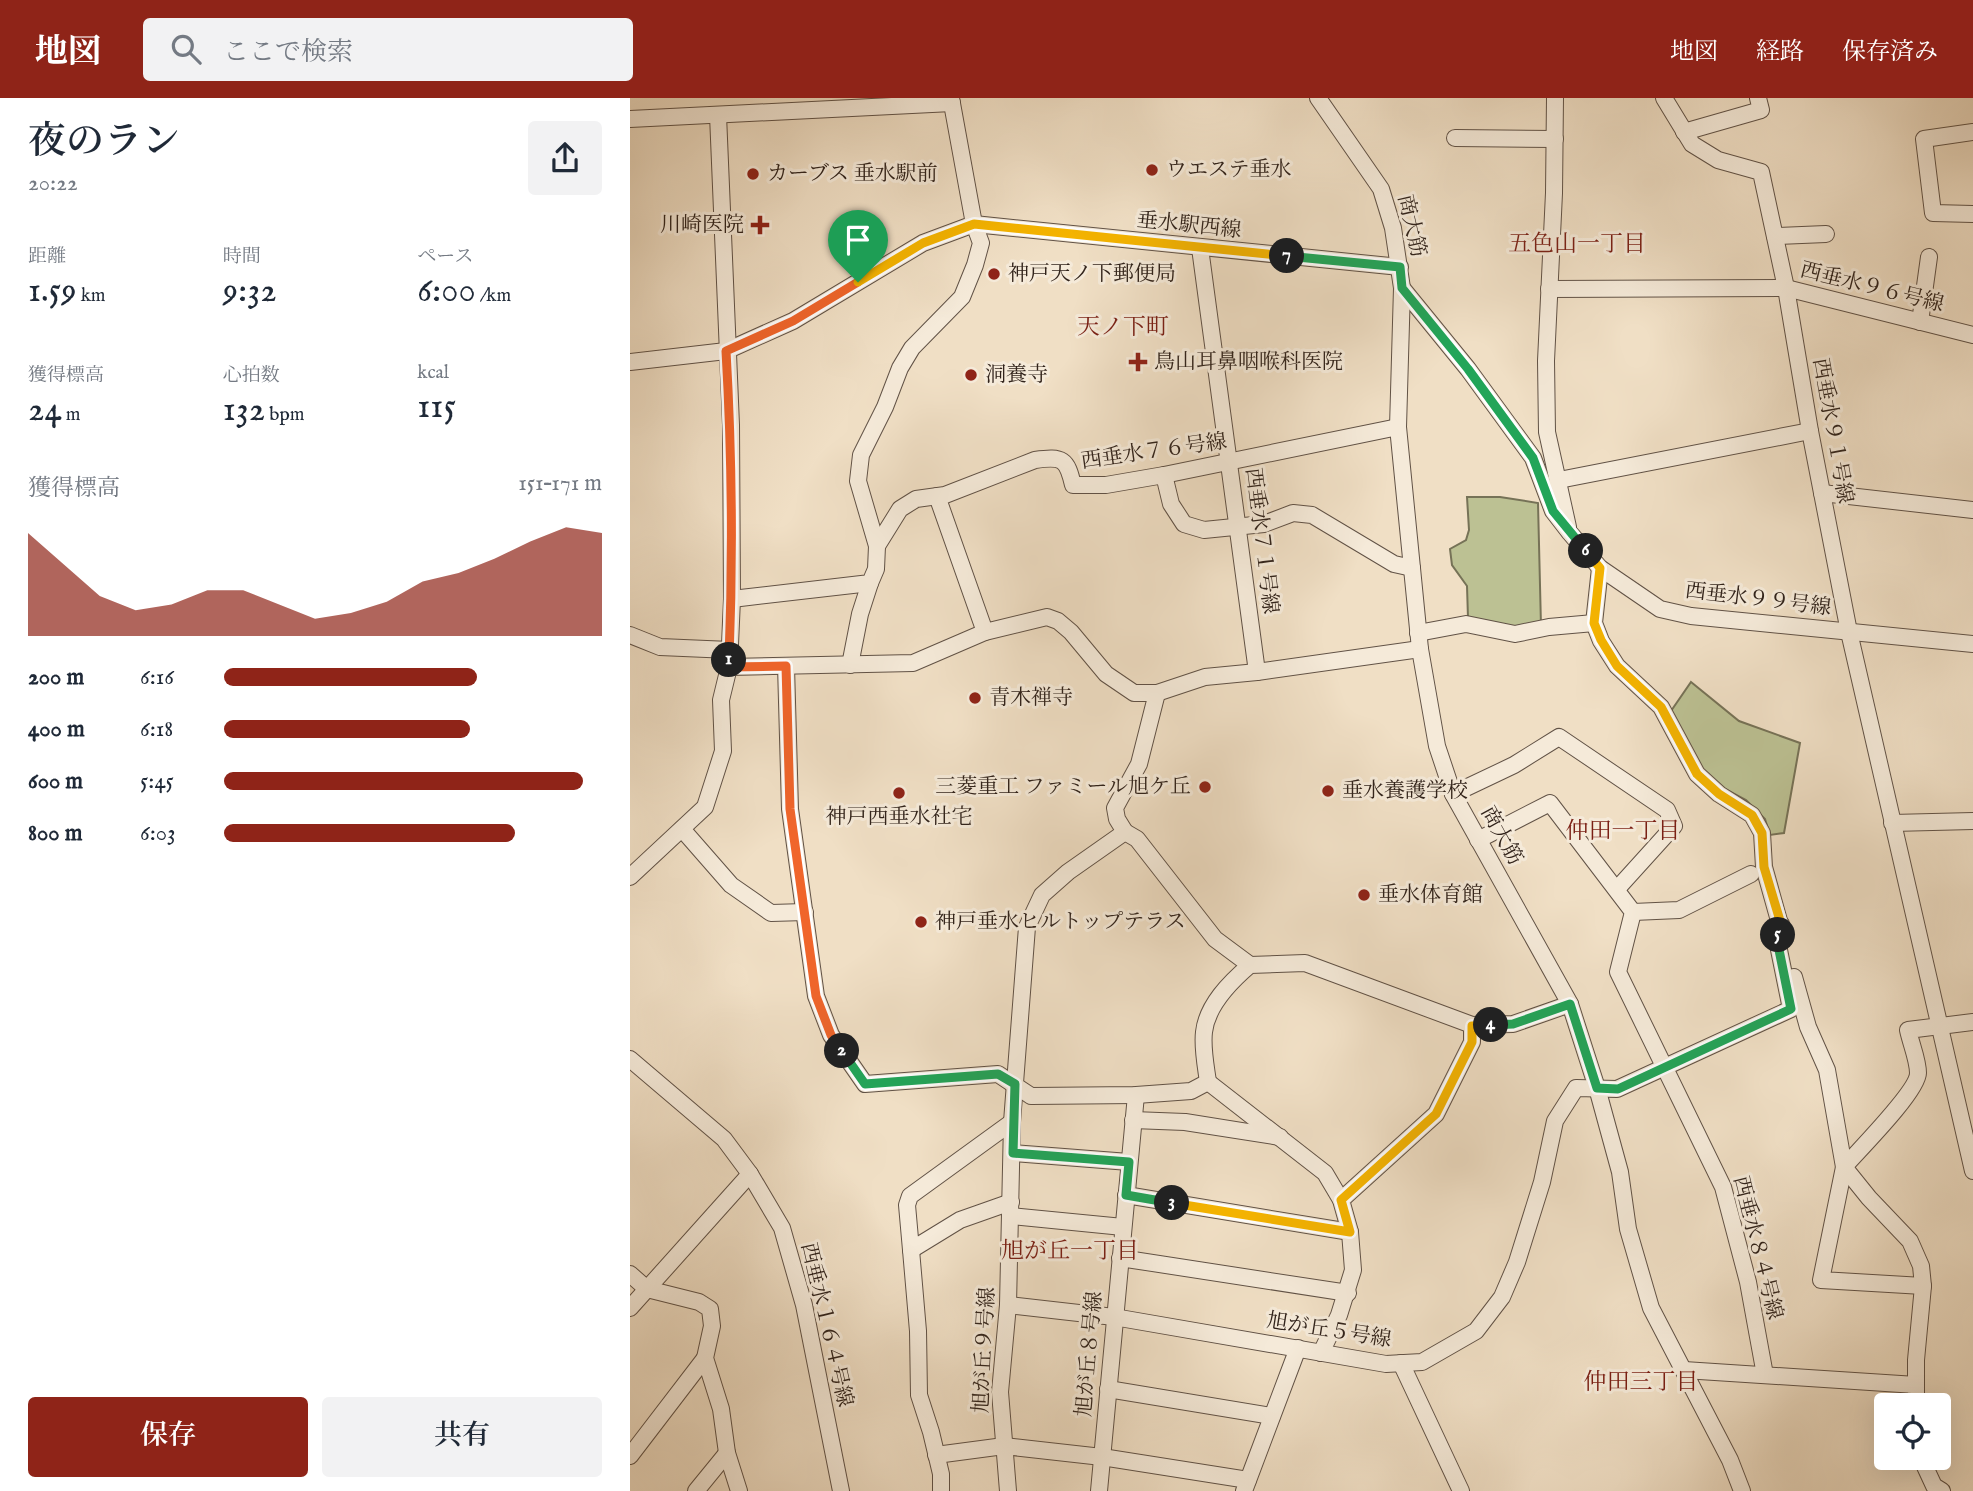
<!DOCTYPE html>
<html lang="ja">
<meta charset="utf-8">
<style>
:root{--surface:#fff;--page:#f2f2f3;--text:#1f2937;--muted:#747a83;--accent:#8f2418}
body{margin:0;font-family:"IM FELL English","Noto Serif JP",serif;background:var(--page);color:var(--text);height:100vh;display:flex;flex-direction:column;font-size:26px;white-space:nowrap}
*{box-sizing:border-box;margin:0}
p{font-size:23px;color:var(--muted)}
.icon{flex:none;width:38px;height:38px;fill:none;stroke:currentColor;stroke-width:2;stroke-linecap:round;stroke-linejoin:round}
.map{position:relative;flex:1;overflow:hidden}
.drawer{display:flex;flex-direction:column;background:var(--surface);width:630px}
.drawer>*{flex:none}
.buttons{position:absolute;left:1244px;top:1295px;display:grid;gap:14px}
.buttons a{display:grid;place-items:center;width:77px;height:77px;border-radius:7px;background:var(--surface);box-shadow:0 7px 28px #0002;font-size:35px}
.pin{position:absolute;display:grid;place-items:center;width:60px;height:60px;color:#fff;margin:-72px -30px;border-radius:50% 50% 50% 0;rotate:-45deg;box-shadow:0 0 7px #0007}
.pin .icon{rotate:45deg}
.km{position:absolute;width:35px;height:35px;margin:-18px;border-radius:50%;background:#222;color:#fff;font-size:19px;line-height:35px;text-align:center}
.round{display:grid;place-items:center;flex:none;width:74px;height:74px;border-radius:7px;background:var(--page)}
.head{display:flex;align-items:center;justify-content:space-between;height:119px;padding:0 28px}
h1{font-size:38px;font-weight:600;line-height:52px}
.stats{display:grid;grid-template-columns:repeat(3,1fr);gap:10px;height:119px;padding:7px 28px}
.stats div{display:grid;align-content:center}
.stats b{font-size:35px;font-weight:600}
.stats small{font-size:19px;font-weight:400}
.stats p{font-size:19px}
.chart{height:196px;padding:14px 28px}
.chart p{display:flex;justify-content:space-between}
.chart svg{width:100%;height:126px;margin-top:7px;fill:var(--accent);opacity:.7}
.action{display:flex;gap:14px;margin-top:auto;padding:14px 28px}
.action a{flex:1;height:80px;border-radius:7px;background:var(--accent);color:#fff;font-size:28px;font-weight:600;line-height:80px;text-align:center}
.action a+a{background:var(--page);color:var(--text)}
ul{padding:0 28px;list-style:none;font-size:23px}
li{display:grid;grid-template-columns:112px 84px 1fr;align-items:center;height:52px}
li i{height:18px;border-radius:9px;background:var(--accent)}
header{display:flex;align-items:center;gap:42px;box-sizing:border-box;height:98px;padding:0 35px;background:var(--accent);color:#fff}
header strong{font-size:33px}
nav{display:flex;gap:38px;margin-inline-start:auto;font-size:24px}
.search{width:490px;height:63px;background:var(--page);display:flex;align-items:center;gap:18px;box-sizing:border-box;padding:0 24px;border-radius:7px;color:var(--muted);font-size:26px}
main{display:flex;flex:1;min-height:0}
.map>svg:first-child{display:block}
.green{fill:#bcc193;stroke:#767257;stroke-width:2}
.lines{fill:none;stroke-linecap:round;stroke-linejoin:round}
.minor-casing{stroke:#615246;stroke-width:18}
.minor{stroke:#f5ead9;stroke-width:16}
.split-1-casing{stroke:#fff;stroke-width:14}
.split-2-casing{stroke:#fff;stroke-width:14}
.split-3-casing{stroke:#fff;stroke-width:14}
.split-4-casing{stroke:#fff;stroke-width:14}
.split-5-casing{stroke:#fff;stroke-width:14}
.split-6-casing{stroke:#fff;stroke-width:14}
.split-7-casing{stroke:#fff;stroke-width:14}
.split-8-casing{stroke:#fff;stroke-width:14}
.split-1{stroke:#f0652b;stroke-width:9}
.split-2{stroke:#f0652b;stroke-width:9}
.split-3{stroke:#22a559;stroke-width:9}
.split-4{stroke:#f5b400;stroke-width:9}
.split-5{stroke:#22a559;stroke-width:9}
.split-6{stroke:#f5b400;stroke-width:9}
.split-7{stroke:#22a559;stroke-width:9}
.split-8{stroke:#f5b400;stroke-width:9}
.poi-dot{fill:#8f2418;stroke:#f5ead9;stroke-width:2.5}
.labels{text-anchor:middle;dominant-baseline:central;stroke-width:6;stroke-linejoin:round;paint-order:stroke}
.poi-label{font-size:21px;fill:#31231b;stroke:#f5ead9;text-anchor:start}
.street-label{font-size:21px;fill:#31231b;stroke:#f5ead9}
.neighbourhood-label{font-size:23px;fill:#7a1f14;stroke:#f5ead9}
</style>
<header>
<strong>地図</strong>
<div class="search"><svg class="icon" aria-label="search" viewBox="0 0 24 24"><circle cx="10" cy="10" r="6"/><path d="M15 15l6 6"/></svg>ここで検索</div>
<nav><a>地図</a><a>経路</a><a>保存済み</a></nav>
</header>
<main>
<section class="drawer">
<div class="head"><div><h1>夜のラン</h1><p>20:22</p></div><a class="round"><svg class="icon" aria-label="share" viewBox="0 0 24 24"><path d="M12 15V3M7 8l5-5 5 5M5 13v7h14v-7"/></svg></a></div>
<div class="stats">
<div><p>距離</p><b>1.59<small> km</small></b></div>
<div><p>時間</p><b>9:32</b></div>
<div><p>ペース</p><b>6:00<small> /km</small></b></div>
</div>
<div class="stats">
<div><p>獲得標高</p><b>24<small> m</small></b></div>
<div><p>心拍数</p><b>132<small> bpm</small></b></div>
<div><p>kcal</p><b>115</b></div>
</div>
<div class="chart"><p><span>獲得標高</span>151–171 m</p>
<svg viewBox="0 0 160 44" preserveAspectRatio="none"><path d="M0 44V8L10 19L20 30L30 35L40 33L50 28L60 28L70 33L80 38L90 36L100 32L110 25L120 22L130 17L140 11L150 6L160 8V44z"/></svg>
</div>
<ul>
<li><b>200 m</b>6:16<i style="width:67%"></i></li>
<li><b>400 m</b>6:18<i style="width:65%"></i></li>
<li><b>600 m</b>5:45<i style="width:95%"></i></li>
<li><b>800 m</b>6:03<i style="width:77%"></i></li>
</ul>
<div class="action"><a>保存</a><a>共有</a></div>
</section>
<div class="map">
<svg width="1343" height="1393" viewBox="0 0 1343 1393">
<rect width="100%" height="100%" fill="#f0dfc5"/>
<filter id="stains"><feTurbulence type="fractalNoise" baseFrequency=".00286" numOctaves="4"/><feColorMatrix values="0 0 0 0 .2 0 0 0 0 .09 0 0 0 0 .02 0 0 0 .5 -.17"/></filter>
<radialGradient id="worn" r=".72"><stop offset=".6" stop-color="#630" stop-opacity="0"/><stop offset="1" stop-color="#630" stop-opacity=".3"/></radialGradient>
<g class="green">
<polygon points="837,399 870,399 908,405 911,528 872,528 838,520 837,488 822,467 820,451 836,442 839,432"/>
<polygon points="1061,584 1109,623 1170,645 1154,735 1140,737 1135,721 1116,702 1078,682 1041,613"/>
</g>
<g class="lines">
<defs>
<g id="minor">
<polyline points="688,0 751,91 763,130 772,190 768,329 790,551 807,648 823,696 940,906 967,990 990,1074 998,1131 1021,1210 1100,1362 1112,1393"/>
<polyline points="925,0 924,95 916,263 917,334 938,429"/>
<polyline points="1034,0 1062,46 1088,62 1131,74 1156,190 1180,333 1219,534 1343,1073"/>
<polyline points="0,21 322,5"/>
<polyline points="1054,34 1131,12 1128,0"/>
<polyline points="1343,34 1294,41 1303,115 1343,116"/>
<polyline points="825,40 925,41"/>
<polyline points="1145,138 1196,136"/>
<polyline points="570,150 627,574"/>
<polyline points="772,190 838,271 903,360 923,413 940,435 970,470 1030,511 1061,518 1343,546"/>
<polyline points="919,191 1156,190 1343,237"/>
<polyline points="1290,224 1299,159"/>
<polyline points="0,264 96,253 163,223 293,145 344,126 770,169"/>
<polyline points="534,377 541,406 554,426 574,432 634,426 663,415 682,417 764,466 782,470"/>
<polyline points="929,382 1180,333"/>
<polyline points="1192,395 1343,412"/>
<polyline points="307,398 355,534"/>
<path d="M247,448L270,411L286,401L315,397L405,362C433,358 437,361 443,387H476L534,377L768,329"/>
<polyline points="970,470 964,525 971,543 987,568 1031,609 1067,676 1089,696 1122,717 1132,735 1134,769 1153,837"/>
<polyline points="102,501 240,485 246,471 247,448 228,383 231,357 255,309 270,270 282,250 332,199 345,167 351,145 344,126 321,0"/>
<polyline points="788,535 836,526 885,536 919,529 964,525"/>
<polyline points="0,537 30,549 100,552"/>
<polyline points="220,567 230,516 240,485"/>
<polyline points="156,568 160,711 186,898 201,937 235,986 368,976 401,998 506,997 561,993 578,984"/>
<polyline points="99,569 283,565 355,534 417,519 428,523 441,534 476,576 504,595 527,595 575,579 627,574 790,551"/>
<polyline points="823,696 884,667 929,639 1037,712 1044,728 987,791"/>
<polyline points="1262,725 1343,723"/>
<polyline points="52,731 101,787 141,815 175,814"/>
<polyline points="495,734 487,721 485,710 509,666 527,595"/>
<polyline points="848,742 920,705 1003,814 988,874 1093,1089 1118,1184 1135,1277"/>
<polyline points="0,779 75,709 93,653 91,602 99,569 102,501 101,327 88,17"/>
<polyline points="1003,814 1049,812 1121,776"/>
<polyline points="1164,879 1178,929 1197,972 1214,1069 1239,1100 1280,1143 1291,1168 1293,1188 1286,1262 1286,1287"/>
<polyline points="0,961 94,1041 120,1076 152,1130 174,1207 211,1393"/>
<path d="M578,984C576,969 572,950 574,934C577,907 600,884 620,867L675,865L842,927L883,926L940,906"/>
<polyline points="578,984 695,1075 711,1102 720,1134 723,1172 709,1217 691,1255"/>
<polyline points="503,1022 555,1024 650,1039"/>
<polyline points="383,1055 499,1064"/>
<path d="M1214,1069C1228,1053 1288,993 1288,975C1288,962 1281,946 1278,932L1343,924"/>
<polyline points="1214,1069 1191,1182 1293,1188"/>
<polyline points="496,1097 720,1134"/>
<polyline points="711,1102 806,1016 842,944 842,927"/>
<polyline points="381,1104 330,1122 281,1152 277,1107 280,1098 382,1024"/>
<polyline points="381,1118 493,1129"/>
<polyline points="281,1152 288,1233 289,1297 301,1334 311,1376 311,1393"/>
<polyline points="490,1160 718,1195"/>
<polyline points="0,1176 17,1191 69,1204 80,1211 82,1228 75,1260 91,1311 97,1355 109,1393"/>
<polyline points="378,1207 484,1219 756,1266 792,1264 846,1233 872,1199 887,1164 912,1084 925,1023 946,990 987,991 1161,911 1147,842 1151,826"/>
<polyline points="0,1210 120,1076"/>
<polyline points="771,1265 831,1393"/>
<polyline points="1054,1272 1286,1287 1286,1307"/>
<polyline points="478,1291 642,1318"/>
<polyline points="306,1357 374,1348 472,1359 618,1382"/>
<polyline points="0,1358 75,1260"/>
<polyline points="1291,1360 1304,1388 1312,1393"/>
<polyline points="66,1393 97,1355"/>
<polyline points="378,1393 370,1294 378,1207 382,1024 397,829 412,797 438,774 495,734 507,741 585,841 620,867"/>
<polyline points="469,1393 506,997"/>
<polyline points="614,1393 668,1250"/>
</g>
</defs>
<use href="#minor" class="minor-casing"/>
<use href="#minor" class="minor"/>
</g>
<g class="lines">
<defs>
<path id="split-1" d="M99,562C103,459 102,356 96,253L163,223L228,184"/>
<polyline id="split-2" points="99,562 99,569 156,568 160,711 186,898 201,937 212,953"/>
<polyline id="split-3" points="212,953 235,986 368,976 385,986 383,1055 499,1064 496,1097 542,1105"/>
<polyline id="split-4" points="542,1105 720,1134 711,1102 806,1016 842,944 842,928 861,927"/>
<polyline id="split-5" points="861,927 883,926 940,906 967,990 988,991 1161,911 1147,842 1148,837"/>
<polyline id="split-6" points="956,453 970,470 964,525 971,542 987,568 1031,609 1067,676 1089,696 1122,717 1132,735 1134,769 1151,826 1148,837"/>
<polyline id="split-7" points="657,158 770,169 772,190 838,271 903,360 923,413 956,453"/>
<polyline id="split-8" points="228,184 293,145 344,126 657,158"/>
</defs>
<use href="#split-1" class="split-1-casing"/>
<use href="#split-2" class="split-2-casing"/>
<use href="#split-3" class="split-3-casing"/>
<use href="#split-4" class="split-4-casing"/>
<use href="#split-5" class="split-5-casing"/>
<use href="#split-6" class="split-6-casing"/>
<use href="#split-7" class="split-7-casing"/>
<use href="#split-8" class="split-8-casing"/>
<use href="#split-1" class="split-1"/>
<use href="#split-2" class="split-2"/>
<use href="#split-3" class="split-3"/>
<use href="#split-4" class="split-4"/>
<use href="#split-5" class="split-5"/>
<use href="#split-6" class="split-6"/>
<use href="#split-7" class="split-7"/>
<use href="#split-8" class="split-8"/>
</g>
<g class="poi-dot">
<circle cx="522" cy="72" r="7"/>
<circle cx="123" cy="76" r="7"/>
<path d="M126.5 116.5h7v7h7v7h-7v7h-7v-7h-7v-7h7z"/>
<circle cx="364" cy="176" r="7"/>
<path d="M504.5 253.5h7v7h7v7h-7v7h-7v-7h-7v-7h7z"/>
<circle cx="341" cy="277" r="7"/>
<circle cx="345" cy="600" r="7"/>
<circle cx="575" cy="689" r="7"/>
<circle cx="698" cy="693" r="7"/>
<circle cx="269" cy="695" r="7"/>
<circle cx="734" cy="797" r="7"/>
<circle cx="291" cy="824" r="7"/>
</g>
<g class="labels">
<g class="poi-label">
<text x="536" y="72">ウエステ垂水</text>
<text x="137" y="76">カーブス 垂水駅前</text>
<text x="114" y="127" text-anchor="end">川崎医院</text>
<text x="378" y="176">神戸天ノ下郵便局</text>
<text x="524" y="264">鳥山耳鼻咽喉科医院</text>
<text x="355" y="277">洞養寺</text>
<text x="359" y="600">青木禅寺</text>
<text x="561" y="689" text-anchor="end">三菱重工 ファミール旭ケ丘</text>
<text x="712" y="693">垂水養護学校</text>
<text x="269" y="719" text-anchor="middle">神戸西垂水社宅</text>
<text x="748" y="797">垂水体育館</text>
<text x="305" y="824">神戸垂水ヒルトップテラス</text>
</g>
<g class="street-label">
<text transform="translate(559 128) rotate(6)">垂水駅西線</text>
<text transform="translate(781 128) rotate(77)">商大筋</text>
<text transform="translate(1242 190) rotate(14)">西垂水９６号線</text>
<text transform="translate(1202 333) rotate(80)">西垂水９１号線</text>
<text transform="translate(524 354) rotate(-8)">西垂水７６号線</text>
<text transform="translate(631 443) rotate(83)">西垂水７１号線</text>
<text transform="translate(1128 502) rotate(7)">西垂水９９号線</text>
<text transform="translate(871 738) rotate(61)">商大筋</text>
<text transform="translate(1127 1150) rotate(76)">西垂水８４号線</text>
<text transform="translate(196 1227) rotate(77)">西垂水１６４号線</text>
<text transform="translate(699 1233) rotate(9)">旭が丘５号線</text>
<text transform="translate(355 1252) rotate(-87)">旭が丘９号線</text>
<text transform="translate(460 1256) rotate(-85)">旭が丘８号線</text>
</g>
<g class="neighbourhood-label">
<text x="947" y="146">五色山一丁目</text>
<text x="493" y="229">天ノ下町</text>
<text x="993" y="733">仲田一丁目</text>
<text x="440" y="1153">旭が丘一丁目</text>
<text x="1011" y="1284">仲田三丁目</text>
</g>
</g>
<rect width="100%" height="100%" filter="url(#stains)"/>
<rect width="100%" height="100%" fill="url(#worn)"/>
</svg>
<div class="buttons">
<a><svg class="icon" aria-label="locate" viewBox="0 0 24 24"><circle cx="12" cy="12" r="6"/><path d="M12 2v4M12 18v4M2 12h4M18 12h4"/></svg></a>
</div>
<div class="pin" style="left:228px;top:184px;background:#1e9e55"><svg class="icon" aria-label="arrive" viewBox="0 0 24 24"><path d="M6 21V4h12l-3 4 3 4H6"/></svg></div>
<b class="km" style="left:99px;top:562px">1</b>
<b class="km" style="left:212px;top:953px">2</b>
<b class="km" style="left:542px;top:1105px">3</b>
<b class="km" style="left:861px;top:927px">4</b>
<b class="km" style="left:1148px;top:837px">5</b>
<b class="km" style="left:956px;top:453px">6</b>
<b class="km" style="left:657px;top:158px">7</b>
</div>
</main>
